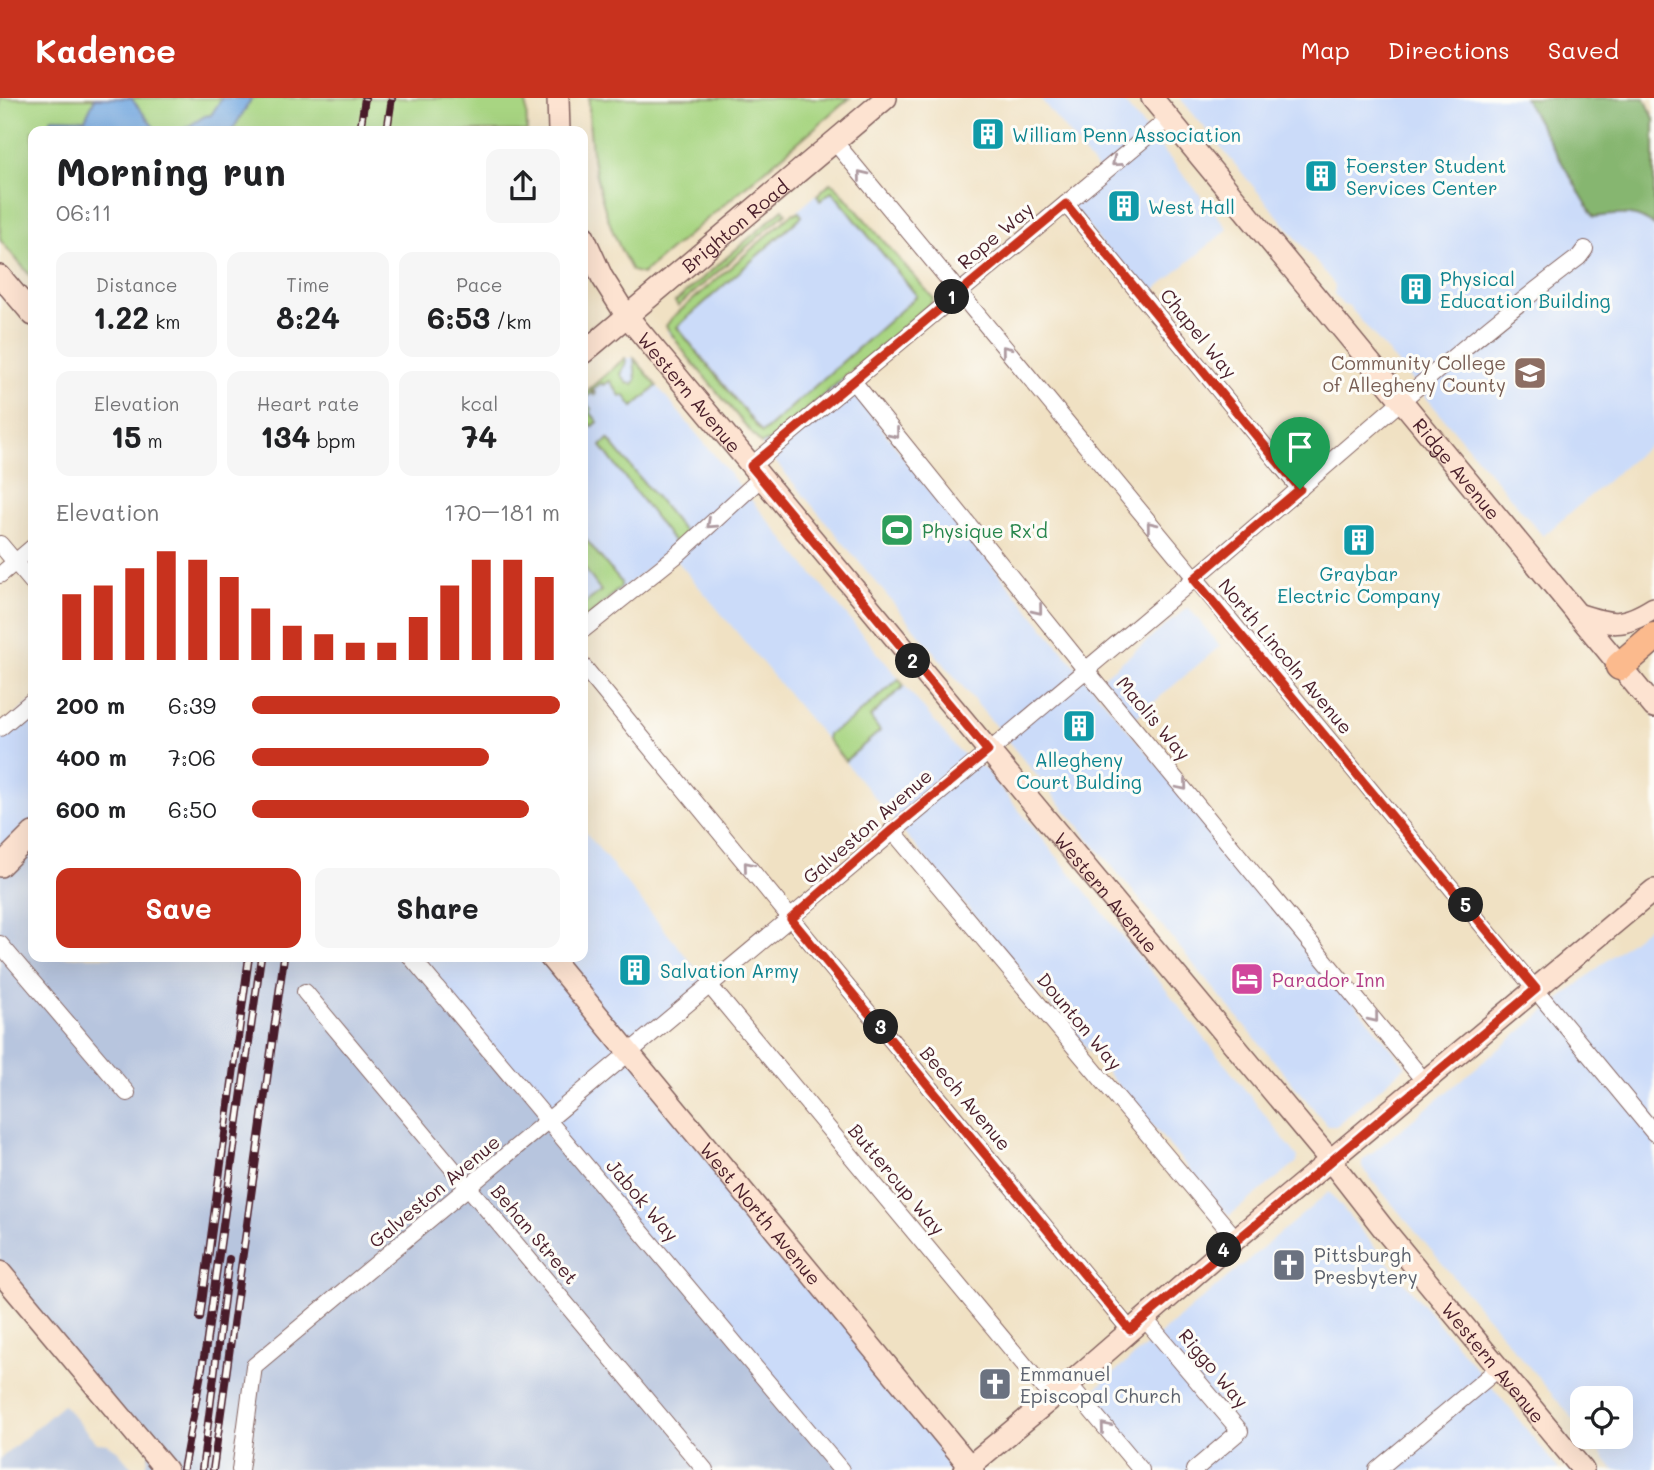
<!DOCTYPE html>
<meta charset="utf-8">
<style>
:root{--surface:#fff;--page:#f6f6f6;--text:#202124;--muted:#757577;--accent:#c8321e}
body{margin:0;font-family:Mali,sans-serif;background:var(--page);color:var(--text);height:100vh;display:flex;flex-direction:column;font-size:26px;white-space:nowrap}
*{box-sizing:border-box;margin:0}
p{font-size:23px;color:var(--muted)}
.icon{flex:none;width:38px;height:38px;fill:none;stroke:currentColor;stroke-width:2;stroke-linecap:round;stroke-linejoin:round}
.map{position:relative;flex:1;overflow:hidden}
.panel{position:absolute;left:28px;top:28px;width:560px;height:836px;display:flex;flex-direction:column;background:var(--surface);border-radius:14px;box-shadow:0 7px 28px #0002}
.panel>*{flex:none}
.buttons{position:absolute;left:1570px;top:1288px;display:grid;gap:14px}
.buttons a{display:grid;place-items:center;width:63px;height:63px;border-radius:14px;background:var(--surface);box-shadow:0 7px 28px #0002;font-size:35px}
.pin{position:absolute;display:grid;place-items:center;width:60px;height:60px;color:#fff;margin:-72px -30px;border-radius:50% 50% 50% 0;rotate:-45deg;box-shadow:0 0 7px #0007}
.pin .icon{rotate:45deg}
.km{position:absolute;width:35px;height:35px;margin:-18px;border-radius:50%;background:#222;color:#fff;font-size:19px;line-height:35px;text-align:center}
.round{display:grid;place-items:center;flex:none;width:74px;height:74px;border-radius:14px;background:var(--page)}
.head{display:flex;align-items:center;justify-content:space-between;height:119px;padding:0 28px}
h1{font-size:38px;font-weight:700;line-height:52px}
.metrics{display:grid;grid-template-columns:repeat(3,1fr);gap:10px;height:119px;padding:7px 28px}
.metrics div{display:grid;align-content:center;border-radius:14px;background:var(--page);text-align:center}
.metrics b{font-size:30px;font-weight:700}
.metrics small{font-size:19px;font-weight:400}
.metrics p{font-size:19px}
.chart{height:196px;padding:14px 28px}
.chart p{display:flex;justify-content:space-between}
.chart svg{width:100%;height:126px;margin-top:7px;stroke:var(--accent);stroke-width:6}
.cta{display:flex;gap:14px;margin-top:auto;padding:14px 28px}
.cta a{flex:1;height:80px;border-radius:14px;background:var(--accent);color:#fff;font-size:28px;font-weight:700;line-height:80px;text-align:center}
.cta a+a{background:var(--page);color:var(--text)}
ul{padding:0 28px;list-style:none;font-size:23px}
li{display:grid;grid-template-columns:112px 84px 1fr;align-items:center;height:52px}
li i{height:18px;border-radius:9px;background:var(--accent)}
header{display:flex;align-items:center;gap:42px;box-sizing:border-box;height:98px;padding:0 35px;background:var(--accent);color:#fff}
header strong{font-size:33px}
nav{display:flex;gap:38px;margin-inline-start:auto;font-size:24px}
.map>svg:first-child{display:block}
.built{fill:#cbdbf9}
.industrial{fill:#b7c5de}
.green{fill:#a8d582;stroke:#797a56;stroke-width:2}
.forest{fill:#86b670;stroke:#686a4e;stroke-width:2}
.water{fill:#73a8e0;stroke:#5e6486;stroke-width:2}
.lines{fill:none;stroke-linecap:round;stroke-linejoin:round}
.street-casing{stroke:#846360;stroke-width:18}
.secondary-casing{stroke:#846360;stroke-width:24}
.highway-casing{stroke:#846360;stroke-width:31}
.street{stroke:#fff;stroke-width:16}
.secondary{stroke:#fde3d1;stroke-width:21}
.highway{stroke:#fbba8d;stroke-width:28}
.rail-casing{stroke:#4a1f2b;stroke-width:8}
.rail{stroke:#fdfcf7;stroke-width:5;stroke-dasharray:16;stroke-linecap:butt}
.oneway{stroke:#ae9aa0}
.route-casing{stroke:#fff;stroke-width:14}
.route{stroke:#c8321e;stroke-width:9}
.labels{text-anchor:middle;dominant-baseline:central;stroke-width:6;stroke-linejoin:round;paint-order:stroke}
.culture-label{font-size:19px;fill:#0d838f;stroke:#fdfcf7;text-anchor:start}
.street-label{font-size:19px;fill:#4a1f2b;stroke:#fdfcf7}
.education-label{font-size:19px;fill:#785e54;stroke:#fdfcf7;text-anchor:end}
.leisure-label{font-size:19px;fill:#27864d;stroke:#fdfcf7;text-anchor:start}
.hotel-label{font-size:19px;fill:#b23c85;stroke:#fdfcf7;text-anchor:start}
.worship-label{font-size:19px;fill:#5b616d;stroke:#fdfcf7;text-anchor:start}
</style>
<header>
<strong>Kadence</strong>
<nav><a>Map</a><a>Directions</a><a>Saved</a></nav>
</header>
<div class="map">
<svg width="1654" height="1372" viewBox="0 0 1654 1372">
<rect width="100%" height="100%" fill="#fdfcf7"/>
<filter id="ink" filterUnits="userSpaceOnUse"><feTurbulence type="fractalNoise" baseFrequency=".0143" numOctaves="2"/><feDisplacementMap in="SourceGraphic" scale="14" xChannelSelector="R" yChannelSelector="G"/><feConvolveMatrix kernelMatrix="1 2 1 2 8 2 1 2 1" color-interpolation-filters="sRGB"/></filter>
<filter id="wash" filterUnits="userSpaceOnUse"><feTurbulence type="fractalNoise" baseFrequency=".00686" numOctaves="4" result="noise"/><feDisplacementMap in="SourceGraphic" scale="28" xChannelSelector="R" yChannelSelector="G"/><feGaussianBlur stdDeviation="1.57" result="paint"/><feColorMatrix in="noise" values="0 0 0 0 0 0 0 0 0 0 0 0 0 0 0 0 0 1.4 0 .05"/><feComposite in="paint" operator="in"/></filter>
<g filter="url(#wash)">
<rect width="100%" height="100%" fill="#f0e1c3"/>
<g class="built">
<polygon points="1040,0 1120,0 1228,131 1146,199 1070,107 1103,79"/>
<polygon points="1180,0 1608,0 1654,117 1654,343 1543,438 1348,207 1343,207 1334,196 1335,187"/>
<polygon points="830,85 835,87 933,200 931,205 844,280 915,374 1406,968 1336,1028 1328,1028 667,233 667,226 672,220"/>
<polygon points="625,260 634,260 958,652 986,672 1168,894 1298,1059 1297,1064 1229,1118 905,736 669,453 583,524 583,295"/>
<polygon points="1188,509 1220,548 1134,621 1101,581"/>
<polygon points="33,602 33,735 0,768 0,630"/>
<polygon points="583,731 710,888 630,955 965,1372 841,1372 411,859 583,859"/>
<polygon points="1654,824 1654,1372 1614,1372 1588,1339 1620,1339 1620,1300 1582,1300 1582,1332 1362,1070 1362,1063"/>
<polygon points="1329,1094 1507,1307 1559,1372 1154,1372 1090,1295"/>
</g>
<g class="industrial">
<polygon points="33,735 33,859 411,859 841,1372 145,1372 150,1353 0,1174 0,768"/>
<polygon points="63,1307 97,1345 108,1346 118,1353 134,1372 0,1372 0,1361"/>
</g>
<g class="green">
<polygon points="0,0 526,0 527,33 33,33 33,181 0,142"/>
<path d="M589,0H850L642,176L632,173C602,120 588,60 589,0Z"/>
<polygon points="830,85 835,87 933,200 931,205 770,343 761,346 687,258 666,228 672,220 792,116 799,114 802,118 677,229 762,335 917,198 832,93 820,103 817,97"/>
<polygon points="783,111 786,115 678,208 675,204"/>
<polygon points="625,260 626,264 621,276 627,285 633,286 636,282 634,260 657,288 633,309 624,297 621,299 610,283 604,287 602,285 593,291 595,295 591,293 595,298 591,295 586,300 588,308 592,311 590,314 598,324 592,329 589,325 587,327 583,322 583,295 590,292 589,291"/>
<polygon points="608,341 687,437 676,447 601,348"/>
<polygon points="583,438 621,484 621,489 583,524 583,507 601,493 583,468"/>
<polygon points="899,581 904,588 870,619 880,633 845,663 827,641 828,636 850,623"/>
</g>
<path class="forest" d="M1524,0H1645L1654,21V128C1636,112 1616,117 1594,119Z"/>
<g class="water">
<polygon points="95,0 131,0 157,33 45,33 52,20 85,21"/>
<polygon points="222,0 252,0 232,33 181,33 205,18 211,17"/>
</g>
</g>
<g filter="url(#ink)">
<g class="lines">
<defs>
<g id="street">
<polyline points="834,43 1654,1035"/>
<polyline points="1066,106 1300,391"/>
<polyline points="852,282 1085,571 1425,984"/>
<polyline points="751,368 1169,20"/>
<polyline points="0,446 33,485"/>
<polyline points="0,477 33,449"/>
<polyline points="583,532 677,457 761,380"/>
<polyline points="583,568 1130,1232"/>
<polyline points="0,630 33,602"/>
<polyline points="892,732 1236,1141"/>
<polyline points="0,846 127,995"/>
<polyline points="411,859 841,1372"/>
<polyline points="710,888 1052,1300"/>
<polyline points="305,894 705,1372"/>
<polyline points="1144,1220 1240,1333 1194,1372"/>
<polyline points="1069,1286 1141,1372"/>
<path d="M240,1372L254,1268C569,1008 880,744 1193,482C1321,374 1445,260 1579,159L1585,151"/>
<polyline points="1377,1372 1499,1270"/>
</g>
<g id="secondary">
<polyline points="558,0 559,33"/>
<path id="s1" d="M1152,0L1654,609"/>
<path id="s2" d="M583,137L602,179L626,217L1330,1062L1383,1130L1583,1372"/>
<polyline points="0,178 33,217"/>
<path id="s3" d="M583,255L886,0"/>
<path d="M1577,516C1612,527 1622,530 1654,510"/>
<polyline points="0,768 33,735"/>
<path id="s4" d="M550,859L973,1372"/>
<polyline points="0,1174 166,1372"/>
<polyline points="965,1372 1069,1286 1236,1141 1654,792"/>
</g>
<polyline id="highway" points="1620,568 1654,539"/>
</defs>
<use href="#street" class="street-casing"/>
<use href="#secondary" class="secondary-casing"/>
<use href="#highway" class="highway-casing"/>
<use href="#street" class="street"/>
<use href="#secondary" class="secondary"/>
<use href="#highway" class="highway"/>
<defs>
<g id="rail">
<polyline points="360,33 365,0"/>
<polyline points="387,33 392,0"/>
<polyline points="200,1220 249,859"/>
<polyline points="183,1372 206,1248 261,859"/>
<polyline points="202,1372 229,1161"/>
<polyline points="213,1372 284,859"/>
</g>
</defs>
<use href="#rail" class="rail-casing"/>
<use href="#rail" class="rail"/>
</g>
<defs><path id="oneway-chevron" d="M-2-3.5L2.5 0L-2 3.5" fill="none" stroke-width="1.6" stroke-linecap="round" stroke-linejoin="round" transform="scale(1.75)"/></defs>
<g class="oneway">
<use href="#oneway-chevron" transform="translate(1116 64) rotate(140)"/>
<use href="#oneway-chevron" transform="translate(862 77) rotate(-129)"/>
<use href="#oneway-chevron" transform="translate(1006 252) rotate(-129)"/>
<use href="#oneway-chevron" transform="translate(895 336) rotate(51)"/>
<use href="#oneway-chevron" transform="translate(711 426) rotate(138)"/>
<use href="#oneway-chevron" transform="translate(1151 428) rotate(-129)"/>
<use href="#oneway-chevron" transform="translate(1038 512) rotate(51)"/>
<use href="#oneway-chevron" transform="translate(1183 688) rotate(50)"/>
<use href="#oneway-chevron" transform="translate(748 768) rotate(-130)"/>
<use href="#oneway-chevron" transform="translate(1374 920) rotate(51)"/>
<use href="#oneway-chevron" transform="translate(1105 1329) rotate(-130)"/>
</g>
</g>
<g class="lines" filter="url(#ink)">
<defs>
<polygon id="route" points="1066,106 1300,391 1194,481 1536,891 1130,1232 791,821 892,732 988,653 751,368"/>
</defs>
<use href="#route" class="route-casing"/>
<use href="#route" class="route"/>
</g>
<defs>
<symbol id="building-square" viewBox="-11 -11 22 22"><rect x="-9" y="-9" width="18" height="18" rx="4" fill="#0f9aa8" stroke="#fdfcf7"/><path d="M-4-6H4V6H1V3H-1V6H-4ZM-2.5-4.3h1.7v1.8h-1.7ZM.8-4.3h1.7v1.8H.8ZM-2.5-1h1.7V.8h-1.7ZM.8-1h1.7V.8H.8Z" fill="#fff"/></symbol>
<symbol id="university-square" viewBox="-11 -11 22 22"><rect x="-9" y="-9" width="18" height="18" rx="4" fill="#8d6e63" stroke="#fdfcf7"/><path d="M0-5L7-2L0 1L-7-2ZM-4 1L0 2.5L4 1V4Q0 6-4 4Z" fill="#fff"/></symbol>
<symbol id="stadium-square" viewBox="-11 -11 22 22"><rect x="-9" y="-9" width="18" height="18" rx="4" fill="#2e9e5b" stroke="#fdfcf7"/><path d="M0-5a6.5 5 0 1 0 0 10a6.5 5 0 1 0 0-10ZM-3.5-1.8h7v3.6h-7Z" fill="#fff"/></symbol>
<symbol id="hotel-square" viewBox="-11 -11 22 22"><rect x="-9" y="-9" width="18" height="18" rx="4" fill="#d1479c" stroke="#fdfcf7"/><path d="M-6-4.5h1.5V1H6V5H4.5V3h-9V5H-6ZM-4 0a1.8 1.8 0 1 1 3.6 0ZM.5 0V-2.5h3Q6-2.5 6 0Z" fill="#fff"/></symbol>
<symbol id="church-square" viewBox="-11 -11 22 22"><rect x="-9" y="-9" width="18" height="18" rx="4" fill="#6b7280" stroke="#fdfcf7"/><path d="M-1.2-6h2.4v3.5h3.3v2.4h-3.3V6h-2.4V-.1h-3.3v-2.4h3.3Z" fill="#fff"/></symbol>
</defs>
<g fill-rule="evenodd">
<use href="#building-square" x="969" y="17" width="38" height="38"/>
<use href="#building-square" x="1302" y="59" width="38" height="38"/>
<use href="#building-square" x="1105" y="89" width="38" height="38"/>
<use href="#building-square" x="1397" y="172" width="38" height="38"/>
<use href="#university-square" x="1511" y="256" width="38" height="38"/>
<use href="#stadium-square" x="878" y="413" width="38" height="38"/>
<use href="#building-square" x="1340" y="423" width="38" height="38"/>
<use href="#building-square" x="1060" y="609" width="38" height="38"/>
<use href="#building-square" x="616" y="853" width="38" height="38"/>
<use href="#hotel-square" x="1228" y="862" width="38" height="38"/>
<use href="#church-square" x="1270" y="1148" width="38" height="38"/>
<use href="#church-square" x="976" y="1267" width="38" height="38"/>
</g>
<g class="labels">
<g class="culture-label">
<text x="1012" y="36">William Penn Association</text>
<text x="1346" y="67">Foerster Student<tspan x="1346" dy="22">Services Center</tspan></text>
<text x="1148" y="108">West Hall</text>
<text x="1440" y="180">Physical<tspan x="1440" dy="22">Education Building</tspan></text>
<text x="1359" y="475" text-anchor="middle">Graybar<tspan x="1359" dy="22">Electric Company</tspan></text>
<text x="1079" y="661" text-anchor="middle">Allegheny<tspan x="1079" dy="22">Court Bulding</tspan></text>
<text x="660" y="872">Salvation Army</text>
</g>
<g class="street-label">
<text stroke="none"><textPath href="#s3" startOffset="198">Brighton Road</textPath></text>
<text transform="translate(995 137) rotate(-40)">Rope Way</text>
<text transform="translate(1199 235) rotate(51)">Chapel Way</text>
<text stroke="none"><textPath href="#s2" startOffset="191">Western Avenue</textPath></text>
<text stroke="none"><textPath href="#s1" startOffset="480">Ridge Avenue</textPath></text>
<text transform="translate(1286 558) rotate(50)">North Lincoln Avenue</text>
<text transform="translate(1154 620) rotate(50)">Maolis Way</text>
<text transform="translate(867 728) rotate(-41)">Galveston Avenue</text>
<text stroke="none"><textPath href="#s2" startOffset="842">Western Avenue</textPath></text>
<text transform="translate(1080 923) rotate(50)">Dounton Way</text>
<text transform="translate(966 1000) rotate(50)">Beech Avenue</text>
<text transform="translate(897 1081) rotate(50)">Buttercup Way</text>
<text transform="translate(434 1093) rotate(-40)">Galveston Avenue</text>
<text transform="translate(643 1102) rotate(50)">Jabok Way</text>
<text stroke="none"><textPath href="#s4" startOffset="332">West North Avenue</textPath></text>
<text transform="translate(535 1136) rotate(50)">Behan Street</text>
<text stroke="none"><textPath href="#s2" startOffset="1451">Western Avenue</textPath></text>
<text transform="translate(1214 1270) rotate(50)">Riggo Way</text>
</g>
<g class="education-label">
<text x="1506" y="264">Community College<tspan x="1506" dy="22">of Allegheny County</tspan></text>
</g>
<g class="leisure-label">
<text x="922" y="432">Physique Rx'd</text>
</g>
<g class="hotel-label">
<text x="1272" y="881">Parador Inn</text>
</g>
<g class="worship-label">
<text x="1314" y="1156">Pittsburgh<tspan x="1314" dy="22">Presbytery</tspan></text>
<text x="1020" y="1275">Emmanuel<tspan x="1020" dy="22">Episcopal Church</tspan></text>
</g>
</g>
</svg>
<div class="buttons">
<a><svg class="icon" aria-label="locate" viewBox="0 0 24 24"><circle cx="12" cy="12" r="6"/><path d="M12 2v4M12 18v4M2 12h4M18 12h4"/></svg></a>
</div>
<div class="pin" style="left:1300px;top:391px;background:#1e9e55"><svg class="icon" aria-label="arrive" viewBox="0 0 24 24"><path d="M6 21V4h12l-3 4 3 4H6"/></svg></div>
<b class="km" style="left:952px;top:199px">1</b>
<b class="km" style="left:913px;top:563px">2</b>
<b class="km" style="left:881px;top:929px">3</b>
<b class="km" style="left:1224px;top:1152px">4</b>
<b class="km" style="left:1466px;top:807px">5</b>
<section class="panel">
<div class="head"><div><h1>Morning run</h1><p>06:11</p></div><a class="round"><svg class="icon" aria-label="share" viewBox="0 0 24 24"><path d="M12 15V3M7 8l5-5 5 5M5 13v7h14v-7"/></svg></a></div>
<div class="metrics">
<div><p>Distance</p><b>1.22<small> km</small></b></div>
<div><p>Time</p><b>8:24</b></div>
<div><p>Pace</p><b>6:53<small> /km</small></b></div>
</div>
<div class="metrics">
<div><p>Elevation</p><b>15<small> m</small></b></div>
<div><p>Heart rate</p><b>134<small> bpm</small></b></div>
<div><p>kcal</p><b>74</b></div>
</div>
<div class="chart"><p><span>Elevation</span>170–181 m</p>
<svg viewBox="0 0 160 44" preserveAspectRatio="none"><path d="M5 44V21M15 44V18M25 44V12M35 44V6M45 44V9M55 44V15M65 44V26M75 44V32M85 44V35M95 44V38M105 44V38M115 44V29M125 44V18M135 44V9M145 44V9M155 44V15"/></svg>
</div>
<ul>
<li><b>200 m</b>6:39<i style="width:100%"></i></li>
<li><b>400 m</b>7:06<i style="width:77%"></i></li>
<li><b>600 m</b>6:50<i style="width:90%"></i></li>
</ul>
<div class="cta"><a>Save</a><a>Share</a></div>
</section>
</div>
